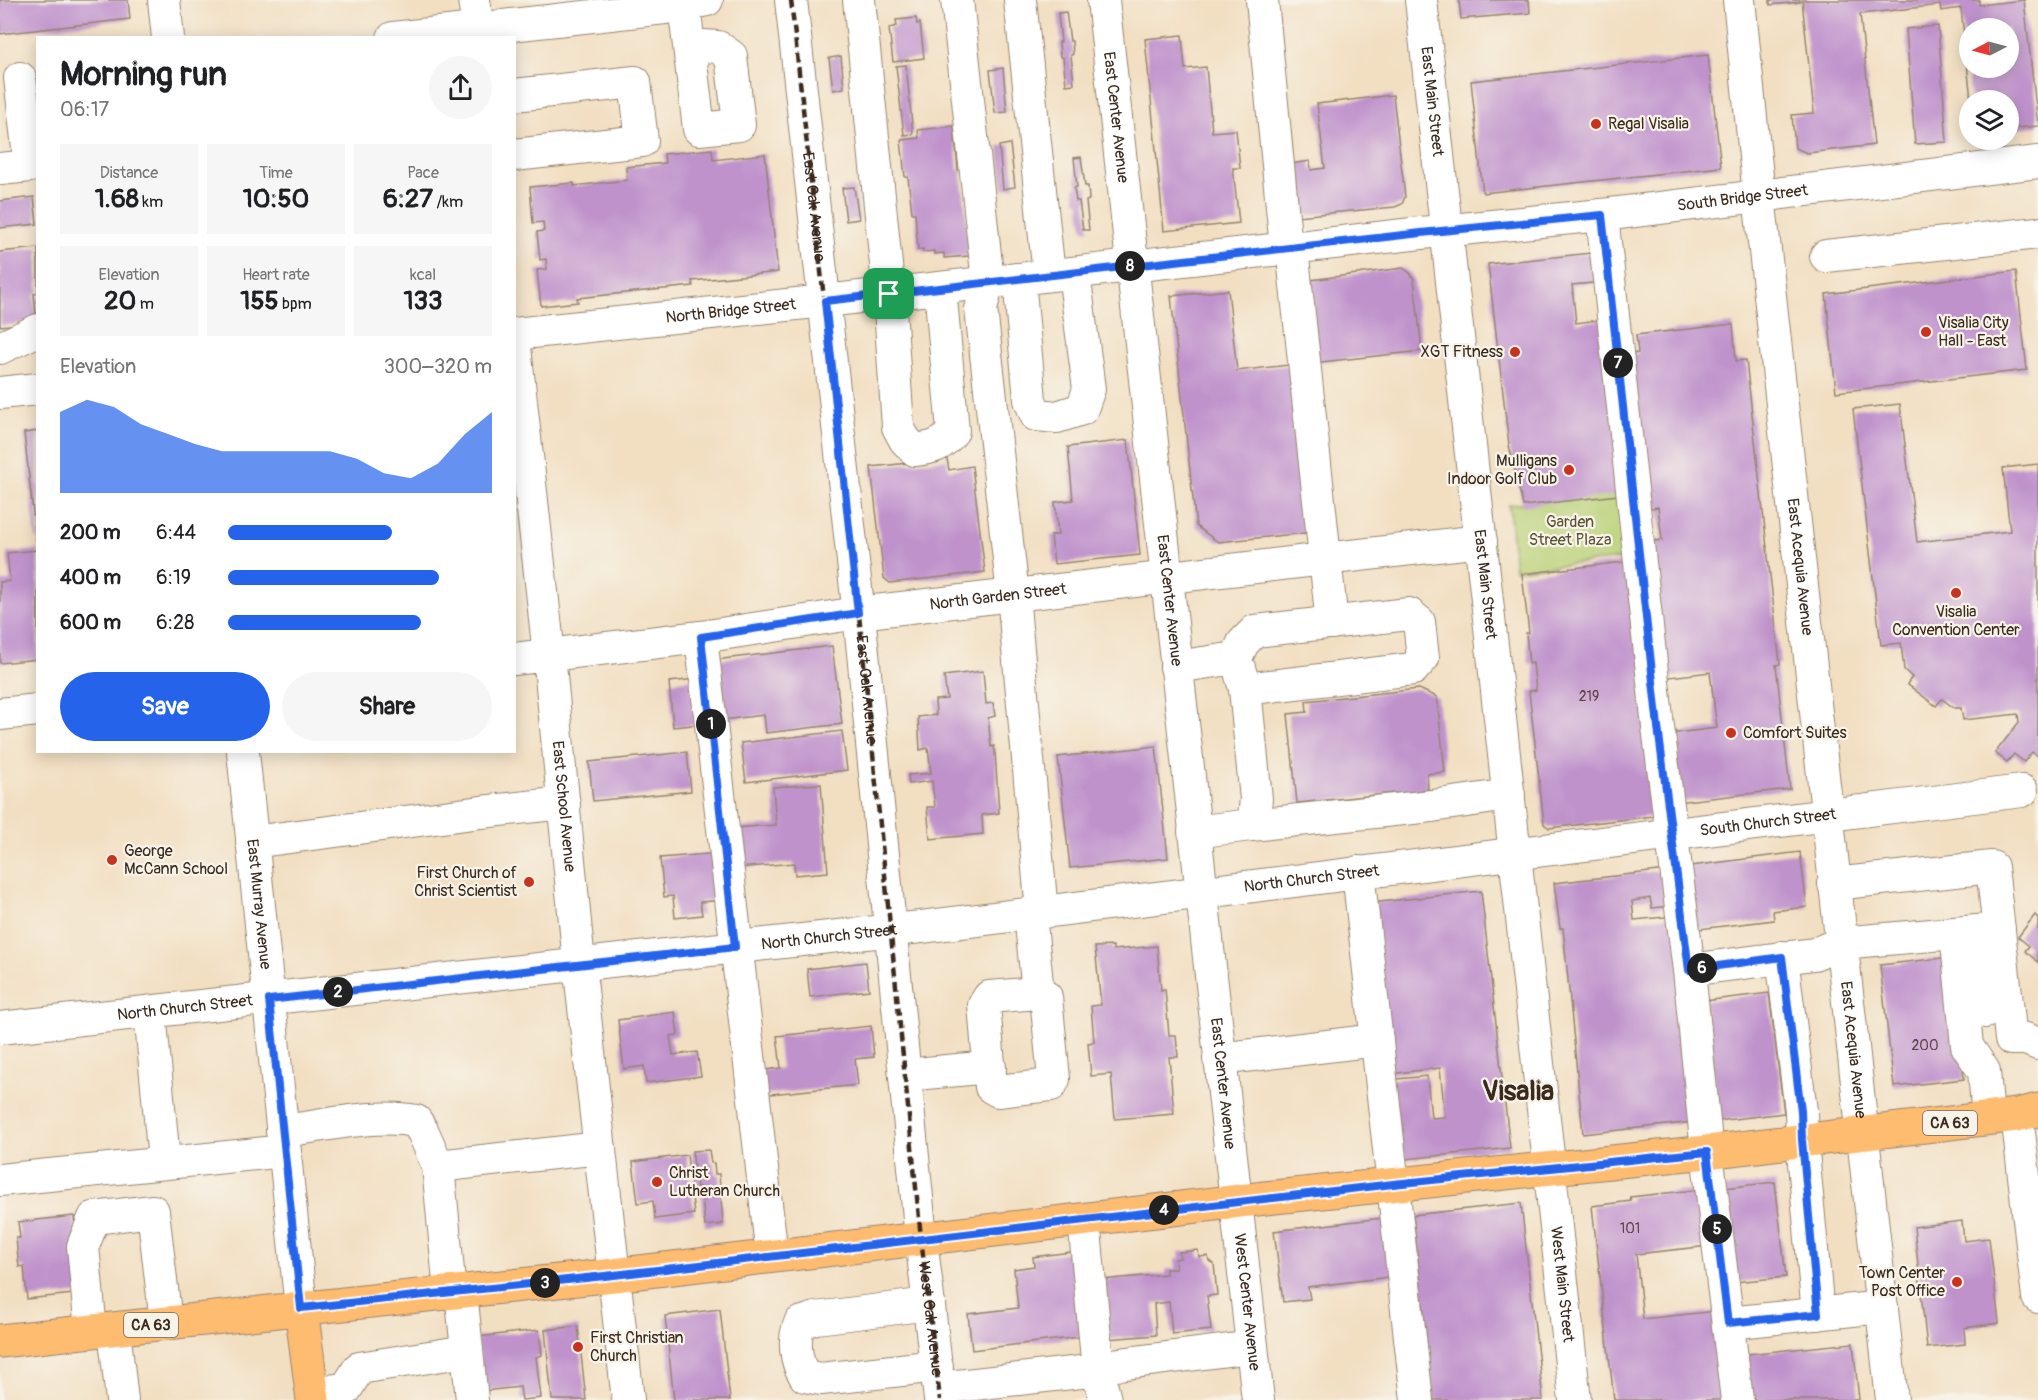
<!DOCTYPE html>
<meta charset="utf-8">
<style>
:root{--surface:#fff;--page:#f6f6f6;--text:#202124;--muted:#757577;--accent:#2563eb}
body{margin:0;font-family:Pangolin,sans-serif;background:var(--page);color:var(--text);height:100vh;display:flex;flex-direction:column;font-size:22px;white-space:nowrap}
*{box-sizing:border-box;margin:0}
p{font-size:20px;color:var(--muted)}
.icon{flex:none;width:33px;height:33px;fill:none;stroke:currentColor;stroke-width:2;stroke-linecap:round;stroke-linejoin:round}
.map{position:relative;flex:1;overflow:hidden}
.side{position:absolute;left:36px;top:36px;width:480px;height:717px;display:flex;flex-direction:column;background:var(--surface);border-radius:0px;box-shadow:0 3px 15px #0003}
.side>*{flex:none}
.needle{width:39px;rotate:264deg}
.tools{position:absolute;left:1959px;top:18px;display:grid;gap:12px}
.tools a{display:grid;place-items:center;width:60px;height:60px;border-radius:50%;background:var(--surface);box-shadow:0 3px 15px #0003;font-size:30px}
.pin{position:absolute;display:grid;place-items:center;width:51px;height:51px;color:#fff;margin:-26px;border-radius:12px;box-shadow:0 3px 9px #0006}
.km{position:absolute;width:30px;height:30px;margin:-15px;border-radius:50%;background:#222;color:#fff;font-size:16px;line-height:30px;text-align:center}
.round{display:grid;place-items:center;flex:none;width:63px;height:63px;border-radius:32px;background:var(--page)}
.headline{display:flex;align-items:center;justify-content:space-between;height:102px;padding:0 24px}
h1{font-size:33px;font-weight:700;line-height:45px}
.metrics{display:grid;grid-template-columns:repeat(3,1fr);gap:9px;height:102px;padding:6px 24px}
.metrics div{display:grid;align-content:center;border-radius:0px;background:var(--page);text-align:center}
.metrics b{font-size:26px;font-weight:700}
.metrics small{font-size:16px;font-weight:400}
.metrics p{font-size:16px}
.chart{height:168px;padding:12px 24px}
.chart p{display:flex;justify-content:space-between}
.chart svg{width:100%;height:108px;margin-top:6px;fill:var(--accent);opacity:.7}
.button{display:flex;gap:12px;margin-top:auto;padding:12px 24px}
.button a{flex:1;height:69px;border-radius:36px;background:var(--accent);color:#fff;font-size:24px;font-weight:700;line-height:69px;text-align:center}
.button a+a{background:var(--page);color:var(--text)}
ul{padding:0 24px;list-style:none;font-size:20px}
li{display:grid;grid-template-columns:96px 72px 1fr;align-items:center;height:45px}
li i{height:15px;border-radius:8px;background:var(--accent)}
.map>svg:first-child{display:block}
.green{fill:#b8d075;stroke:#7a7d4a;stroke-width:1.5}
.building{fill:#bf92cc;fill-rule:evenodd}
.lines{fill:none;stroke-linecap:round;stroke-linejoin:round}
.minor-casing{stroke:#968470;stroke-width:34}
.major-casing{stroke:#968470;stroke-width:35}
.minor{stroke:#fff;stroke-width:32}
.major{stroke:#fdbc70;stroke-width:33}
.rail{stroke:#3b2a1e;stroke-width:4.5;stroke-dasharray:9 4.5;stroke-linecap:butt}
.route-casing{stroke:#fff;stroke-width:12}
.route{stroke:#2563eb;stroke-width:8}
.poi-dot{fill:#c8321e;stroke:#f7f3e8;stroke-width:2}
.labels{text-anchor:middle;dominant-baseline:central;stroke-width:4.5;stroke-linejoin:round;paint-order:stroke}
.number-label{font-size:14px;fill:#5c444a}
.shield{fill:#f7f3e8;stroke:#73665b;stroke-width:1.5}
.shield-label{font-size:15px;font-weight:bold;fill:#3b2a1e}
.street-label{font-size:16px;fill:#3b2a1e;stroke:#f7f3e8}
.poi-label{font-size:16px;fill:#3b2a1e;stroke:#f7f3e8;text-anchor:start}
.park-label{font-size:16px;fill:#5a5434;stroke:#f7f3e8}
.town-label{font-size:28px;font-weight:bold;fill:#3b2a1e;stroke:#f7f3e8}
</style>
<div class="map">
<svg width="2038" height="1400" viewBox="0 0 2038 1400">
<rect width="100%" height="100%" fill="#f7f3e8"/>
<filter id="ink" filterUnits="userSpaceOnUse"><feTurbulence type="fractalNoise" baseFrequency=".0167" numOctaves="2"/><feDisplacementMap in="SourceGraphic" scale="12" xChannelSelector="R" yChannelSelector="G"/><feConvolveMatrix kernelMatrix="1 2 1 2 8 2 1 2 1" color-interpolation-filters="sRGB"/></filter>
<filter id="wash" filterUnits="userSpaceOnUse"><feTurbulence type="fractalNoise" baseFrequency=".008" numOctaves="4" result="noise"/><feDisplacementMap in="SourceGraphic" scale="24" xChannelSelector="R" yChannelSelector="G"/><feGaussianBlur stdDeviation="1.35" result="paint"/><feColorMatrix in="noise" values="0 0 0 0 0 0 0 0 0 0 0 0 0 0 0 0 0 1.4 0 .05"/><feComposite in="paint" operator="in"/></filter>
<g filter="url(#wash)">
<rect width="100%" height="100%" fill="#f2dfc2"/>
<polygon class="green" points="1624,493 1631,558 1515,570 1509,505"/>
<g id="blocks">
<g class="building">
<polygon points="0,0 128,0 130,19 0,34"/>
<polygon points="1459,0 1529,0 1530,13 1461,19"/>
<polygon points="1770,0 1800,0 1800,2 1770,5"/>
<path d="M1802,0H1979V5L2024,0L2038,126L2008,129V100H1971L1961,8L1941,11L1940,5L1860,14L1874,145L1807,153L1795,148L1792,115L1814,113ZM1970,28H2008V68H1970Z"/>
<polygon points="1066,12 1070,41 1072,41 1073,54 1071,55 1074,84 1066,85 1063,57 1060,57 1059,42 1061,42 1058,13"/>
<polygon points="916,18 917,24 920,23 924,58 893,62 889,28 897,26 896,20"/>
<polygon points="1938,26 1947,142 1915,144 1906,29"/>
<polygon points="1182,35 1185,69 1206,67 1212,132 1236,130 1240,168 1233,168 1239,223 1164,231 1145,39"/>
<polygon points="1708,55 1721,167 1483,193 1471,81"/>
<polygon points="841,56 844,88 833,90 829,58"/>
<polygon points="906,65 913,134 904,135 896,66"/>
<polygon points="1003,68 1007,112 995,113 990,70"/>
<polygon points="1393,95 1405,197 1402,204 1395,207 1297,216 1291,164 1310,161 1311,170 1325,168 1317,104"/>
<polygon points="954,126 958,170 961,170 970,250 968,251 969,256 944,258 944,253 934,254 934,251 923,252 923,249 918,250 915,213 912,213 908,177 905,177 901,140 919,138 918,130"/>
<polygon points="1010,144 1015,187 1003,189 999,146"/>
<polygon points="712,149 713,160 765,154 778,272 692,281 693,286 577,298 578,302 541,306 537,270 547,269 546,259 540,260 537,232 544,231 543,222 533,223 530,187 574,183 574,186 627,180 626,167 665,163 664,154"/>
<polygon points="1081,157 1085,186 1088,186 1089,200 1086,201 1089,230 1083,230 1079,201 1076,201 1074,188 1077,187 1074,158"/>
<polygon points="854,187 859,219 846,221 842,188"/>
<polygon points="34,197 37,224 0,228 0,201"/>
<polygon points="38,248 38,293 34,294 37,322 0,326 0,252"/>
<polygon points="1600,252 1604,282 1572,285 1576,323 1606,319 1627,494 1523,506 1509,445 1488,264"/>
<polygon points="1403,268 1410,273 1414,279 1422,351 1312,363 1303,281"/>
<polygon points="2016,271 2027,370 1836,392 1826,294"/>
<polygon points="1228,290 1237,371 1297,364 1315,532 1218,542 1196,526 1171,296"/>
<polygon points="1733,324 1736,361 1746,360 1780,664 1776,665 1790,789 1677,802 1668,734 1717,728 1710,672 1662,678 1646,542 1662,540 1658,507 1644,509 1627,354 1638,353 1636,335"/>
<polygon points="1900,404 1917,542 2010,531 2003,468 2038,464 2038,757 2032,752 2024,762 2014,754 2007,762 1995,753 2019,722 2018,714 1963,720 1961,708 1954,708 1942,699 1936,706 1907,684 1912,677 1904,670 1901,643 1881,645 1853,409"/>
<polygon points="38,431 38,539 36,539 24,433"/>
<polygon points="1128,440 1140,555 1054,564 1051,535 1058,535 1055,502 1073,500 1068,447"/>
<polygon points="947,459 949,470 972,466 985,572 890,583 884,578 871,467"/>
<polygon points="38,550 38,659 0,663 0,582 10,581 7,553"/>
<polygon points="1632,561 1662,815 1549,828 1544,824 1529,691 1536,690 1533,663 1529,664 1526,633 1529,633 1522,574"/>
<polygon points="832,646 842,724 766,733 764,715 722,720 715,660"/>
<polygon points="983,671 986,704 993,703 995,716 988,718 991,747 994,746 995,752 999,813 982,815 983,834 930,839 927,807 935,807 932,781 909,784 908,775 931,773 928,748 920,750 918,717 936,715 935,700 947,699 944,676"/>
<polygon points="697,679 702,724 673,727 669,682"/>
<polygon points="1419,689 1437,697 1445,772 1427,774 1428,789 1422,790 1425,815 1398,818 1395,793 1297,803 1288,714 1307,712 1306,701"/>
<polygon points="842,731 847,770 746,782 741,743"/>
<polygon points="1156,746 1168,858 1070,868 1058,757"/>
<polygon points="687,752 691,791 593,801 589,762"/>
<polygon points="821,784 828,872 795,875 794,863 738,868 734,828 776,825 773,787"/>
<polygon points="1800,852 1807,907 1773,911 1774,920 1691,930 1683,867"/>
<polygon points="720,853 725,900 700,902 702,915 675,918 673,896 664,897 660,858"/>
<polygon points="1667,870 1671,906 1652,908 1650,898 1632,901 1634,920 1675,916 1694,1122 1583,1134 1563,928 1560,928 1554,883"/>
<polygon points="1481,891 1510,1148 1396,1160 1387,1080 1427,1076 1431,1118 1445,1117 1440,1068 1389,1074 1371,903"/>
<polygon points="2035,915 2038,918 2038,962 2025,951 2029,946 2018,937"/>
<polygon points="1113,946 1113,950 1157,946 1161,990 1165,989 1169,1035 1176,1035 1178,1057 1169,1057 1174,1114 1115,1119 1111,1074 1091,1076 1088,1043 1094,1042 1091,1006 1101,1005 1095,947"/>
<polygon points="1951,957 1964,1079 1894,1087 1880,965"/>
<polygon points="866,962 869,990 810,997 807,969"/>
<polygon points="1769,993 1784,1113 1718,1121 1704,1001"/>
<polygon points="675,1012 678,1035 670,1036 673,1055 697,1052 701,1076 646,1083 644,1066 624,1069 618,1020"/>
<polygon points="871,1026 874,1057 855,1059 858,1085 761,1095 758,1071 781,1068 777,1036"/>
<polygon points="709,1150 711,1163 714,1163 715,1174 719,1174 723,1224 705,1226 701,1187 697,1187 692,1151"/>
<polygon points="687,1155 694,1214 655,1219 653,1201 638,1203 633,1162"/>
<polygon points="1775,1182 1786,1277 1735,1282 1725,1188"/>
<polygon points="1703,1189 1709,1246 1636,1254 1643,1319 1716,1311 1726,1400 1614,1400 1592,1206 1631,1201 1630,1197"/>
<polygon points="1521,1203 1543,1400 1433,1400 1413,1215"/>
<polygon points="74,1216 82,1293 27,1299 24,1266 19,1267 16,1238 20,1238 18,1222"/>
<polygon points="1390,1217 1397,1276 1308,1287 1310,1299 1283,1302 1274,1231"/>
<polygon points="1962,1221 1964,1241 1989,1238 1999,1323 1964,1328 1965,1344 1927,1348 1914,1227"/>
<polygon points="1198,1250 1199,1257 1208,1256 1209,1261 1214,1264 1217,1295 1207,1296 1211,1330 1172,1334 1169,1302 1154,1304 1156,1335 1107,1339 1101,1280 1166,1274 1166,1269 1176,1269 1175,1259 1180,1258 1179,1252"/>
<polygon points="1078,1251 1088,1336 972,1350 968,1314 1018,1308 1014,1269 1034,1266 1033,1257"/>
<polygon points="720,1309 730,1400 674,1400 665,1316"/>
<polygon points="578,1326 586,1400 552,1400 545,1330"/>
<polygon points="539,1330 542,1355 536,1357 541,1398 522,1400 520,1387 484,1391 477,1337"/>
<polygon points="1853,1343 1859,1400 1743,1400 1738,1355"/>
</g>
</g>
</g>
<g filter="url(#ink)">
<use href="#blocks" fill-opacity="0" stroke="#968470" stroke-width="1.5"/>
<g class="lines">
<defs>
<g id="minor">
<polyline points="164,0 168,38"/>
<polyline points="474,0 479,38"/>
<path id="s1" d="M791,0L862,643L921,1238L940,1400"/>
<path d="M859,0L889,294L898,427L905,440L915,450C933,448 942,446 953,431L940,288"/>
<polyline points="957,0 988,282 981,309 1013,595 1042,912"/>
<polyline points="1020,0 1049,275"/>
<path id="s2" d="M1103,0L1258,1400"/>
<polyline points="1262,0 1286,248"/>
<path id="s3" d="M1421,0L1575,1400"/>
<path id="s4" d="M1739,0L1759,196L1892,1400"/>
<polyline points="684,5 699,129 739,125 731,56 718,47 689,45"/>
<polyline points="393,38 665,8 707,0"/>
<polyline points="514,95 635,82 642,141 514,155"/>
<polyline points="0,169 30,166 20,78"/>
<polyline points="1602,215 1658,727 1689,970 1707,1152 1737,1400"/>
<polyline points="1292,248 1332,623"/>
<polyline points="1826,256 2038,233"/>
<polyline points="1019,279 1030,400 1036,415 1057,417 1082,409 1089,389 1074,273"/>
<path id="s5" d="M514,334L825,301L1421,233L1602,215L2038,162"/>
<path id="s6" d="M514,338L549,655L579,963L628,1400"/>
<polyline points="0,348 38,330"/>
<polyline points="0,393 38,389"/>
<polyline points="701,637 772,1256"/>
<path id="s7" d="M514,659L701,637L858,613L1481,541"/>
<polyline points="1176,667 1236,658 1243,643 1255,631 1409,614 1419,622 1423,658 1413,669 1245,689"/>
<polyline points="0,714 38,710"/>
<path id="s8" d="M243,752L301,1308"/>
<polyline points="1251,825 1432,806 1509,795"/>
<polyline points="1194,832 1251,825 1254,817 1256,799 1245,689 1239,668"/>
<polyline points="252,842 481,812 564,803"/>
<polyline points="1358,872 1417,1400"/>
<polyline points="1834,884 1992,867 2011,1039 2026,1039 2038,1044"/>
<polyline points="1030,914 1038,993"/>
<polyline points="1956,933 1967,1046 1984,1071 1988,1118"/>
<polyline points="1782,957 1801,1111 1802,1141 1818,1314"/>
<polyline points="1689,970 1814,954 1841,943 1999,929"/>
<polygon points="1038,993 1046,997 1054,1079 1051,1085 998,1091 991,1087 984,1005 989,997"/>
<polyline points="150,1012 163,1150"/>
<polyline points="1985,1012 1980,960 1987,930"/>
<path id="s9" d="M0,1028L921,927L2022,791"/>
<polyline points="1219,1059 1377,1040"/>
<polyline points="905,1075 990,1067"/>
<polyline points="2017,1115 2038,1297"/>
<path d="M282,1131C325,1126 373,1113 416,1121L423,1132L438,1166L450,1292"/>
<polyline points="438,1166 600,1148"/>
<polyline points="0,1180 285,1151"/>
<polyline points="1084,1220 1098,1370 1105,1400"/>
<polyline points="461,1291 472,1400"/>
<path d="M929,1304L816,1318L800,1323C793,1339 795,1361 805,1376L821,1379L937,1366"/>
<polyline points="1728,1323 1882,1307"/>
<polyline points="114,1329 122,1400"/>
<polyline points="91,1331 83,1246 94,1218 153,1211 166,1323"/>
<polyline points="939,1388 1098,1370 1119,1364 1252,1347"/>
<polyline points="312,1393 346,1389 359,1368 467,1351"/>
</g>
<g id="major">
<polyline points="301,1308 313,1400"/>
<polyline points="0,1341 614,1275 1265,1198 1707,1152 2017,1115 2038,1110"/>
</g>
</defs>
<use href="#minor" class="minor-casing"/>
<use href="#major" class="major-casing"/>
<use href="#minor" class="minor"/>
<use href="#major" class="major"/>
<polyline class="rail" points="791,0 862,643 921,1238 940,1400"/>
</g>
</g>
<g class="lines" filter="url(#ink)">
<defs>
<polygon id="route" points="1602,215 1658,727 1689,970 1782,957 1801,1111 1802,1140 1818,1314 1728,1323 1707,1152 1393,1184 614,1275 301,1308 269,1000 735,947 701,637 858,613 825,301 1421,233"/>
</defs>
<use href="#route" class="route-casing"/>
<use href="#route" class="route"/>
</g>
<g class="poi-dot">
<circle cx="1596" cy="124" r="6"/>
<circle cx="1926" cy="332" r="6"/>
<circle cx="1515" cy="352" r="6"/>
<circle cx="1569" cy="470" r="6"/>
<circle cx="1956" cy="593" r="6"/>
<circle cx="1731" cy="733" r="6"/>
<circle cx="112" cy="860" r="6"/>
<circle cx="529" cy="882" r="6"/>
<circle cx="657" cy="1182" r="6"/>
<circle cx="1957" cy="1282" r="6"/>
<circle cx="578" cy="1347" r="6"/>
</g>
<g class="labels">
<g class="number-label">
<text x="1589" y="696">219</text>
<text x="1925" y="1045">200</text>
<text x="1630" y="1228">101</text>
</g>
<g class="shield">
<rect x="1923" y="1111" width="54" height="24" rx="4.5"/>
<rect x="124" y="1313" width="54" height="24" rx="4.5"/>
</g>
<g class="shield-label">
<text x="1950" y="1123">CA 63</text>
<text x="151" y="1325">CA 63</text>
</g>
<g class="street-label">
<text stroke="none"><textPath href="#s3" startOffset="102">East Main Street</textPath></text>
<text stroke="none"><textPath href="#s2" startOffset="118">East Center Avenue</textPath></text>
<text stroke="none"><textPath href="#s5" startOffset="1236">South Bridge Street</textPath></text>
<text stroke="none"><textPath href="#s1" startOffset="208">East Oak Avenue</textPath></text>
<text stroke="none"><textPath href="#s5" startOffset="218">North Bridge Street</textPath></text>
<text stroke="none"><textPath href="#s4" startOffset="570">East Acequia Avenue</textPath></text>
<text stroke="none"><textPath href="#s3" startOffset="588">East Main Street</textPath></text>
<text stroke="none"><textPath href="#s7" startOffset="488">North Garden Street</textPath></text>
<text stroke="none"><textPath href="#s2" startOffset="604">East Center Avenue</textPath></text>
<text stroke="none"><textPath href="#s1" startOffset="694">East Oak Avenue</textPath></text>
<text stroke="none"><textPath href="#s6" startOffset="471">East School Avenue</textPath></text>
<text stroke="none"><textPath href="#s9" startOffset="1780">South Church Street</textPath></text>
<text stroke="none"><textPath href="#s9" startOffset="1320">North Church Street</textPath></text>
<text stroke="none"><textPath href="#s8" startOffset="153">East Murray Avenue</textPath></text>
<text stroke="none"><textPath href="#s9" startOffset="834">North Church Street</textPath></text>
<text stroke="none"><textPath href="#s9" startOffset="186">North Church Street</textPath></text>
<text stroke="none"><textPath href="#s4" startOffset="1056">East Acequia Avenue</textPath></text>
<text stroke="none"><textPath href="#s2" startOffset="1090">East Center Avenue</textPath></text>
<text stroke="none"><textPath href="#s3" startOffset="1292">West Main Street</textPath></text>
<text stroke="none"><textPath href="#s2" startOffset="1310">West Center Avenue</textPath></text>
<text stroke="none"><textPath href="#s1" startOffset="1326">West Oak Avenue</textPath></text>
</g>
<g class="poi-label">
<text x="1608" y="124">Regal Visalia</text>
<text x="1938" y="323">Visalia City<tspan x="1938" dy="18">Hall - East</tspan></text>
<text x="1503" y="352" text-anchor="end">XGT Fitness</text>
<text x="1557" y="461" text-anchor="end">Mulligans<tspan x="1557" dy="18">Indoor Golf Club</tspan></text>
<text x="1956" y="612" text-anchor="middle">Visalia<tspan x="1956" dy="18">Convention Center</tspan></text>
<text x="1743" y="733">Comfort Suites</text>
<text x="124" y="851">George<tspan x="124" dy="18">McCann School</tspan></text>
<text x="517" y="873" text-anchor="end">First Church of<tspan x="517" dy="18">Christ Scientist</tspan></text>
<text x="669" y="1173">Christ<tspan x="669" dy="18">Lutheran Church</tspan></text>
<text x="1945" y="1273" text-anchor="end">Town Center<tspan x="1945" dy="18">Post Office</tspan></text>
<text x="590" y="1338">First Christian<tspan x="590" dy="18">Church</tspan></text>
</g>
<g class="park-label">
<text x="1570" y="522">Garden<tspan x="1570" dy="18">Street Plaza</tspan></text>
</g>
<g class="town-label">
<text x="1518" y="1091">Visalia</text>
</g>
</g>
</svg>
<div class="tools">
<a><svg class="needle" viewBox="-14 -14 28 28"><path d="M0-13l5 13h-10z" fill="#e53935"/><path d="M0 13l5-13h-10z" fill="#757577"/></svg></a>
<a><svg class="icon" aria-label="layers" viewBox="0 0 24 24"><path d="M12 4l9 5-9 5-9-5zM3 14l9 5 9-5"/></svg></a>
</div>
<div class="pin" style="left:889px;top:294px;background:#1e9e55"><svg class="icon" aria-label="arrive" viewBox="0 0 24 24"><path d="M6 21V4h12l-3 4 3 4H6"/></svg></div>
<b class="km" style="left:711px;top:724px">1</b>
<b class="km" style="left:338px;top:992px">2</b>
<b class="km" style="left:545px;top:1283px">3</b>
<b class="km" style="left:1164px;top:1210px">4</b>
<b class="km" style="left:1717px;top:1229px">5</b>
<b class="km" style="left:1702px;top:968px">6</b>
<b class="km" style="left:1618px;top:363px">7</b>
<b class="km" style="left:1130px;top:266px">8</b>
<section class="side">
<div class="headline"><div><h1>Morning run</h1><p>06:17</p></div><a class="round"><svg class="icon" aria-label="share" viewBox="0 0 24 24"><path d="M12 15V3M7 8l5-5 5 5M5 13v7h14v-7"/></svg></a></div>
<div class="metrics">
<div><p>Distance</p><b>1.68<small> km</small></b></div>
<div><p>Time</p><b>10:50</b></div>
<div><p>Pace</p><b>6:27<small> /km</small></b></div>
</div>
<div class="metrics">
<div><p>Elevation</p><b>20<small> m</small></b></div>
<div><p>Heart rate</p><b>155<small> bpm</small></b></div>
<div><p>kcal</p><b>133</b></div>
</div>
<div class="chart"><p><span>Elevation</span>300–320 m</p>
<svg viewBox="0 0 160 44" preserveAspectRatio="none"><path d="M0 44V11L10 6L20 9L30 16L40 20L50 24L60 27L70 27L80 27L90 27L100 27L110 30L120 36L130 38L140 32L150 20L160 11V44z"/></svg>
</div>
<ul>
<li><b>200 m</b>6:44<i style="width:62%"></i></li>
<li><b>400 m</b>6:19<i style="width:80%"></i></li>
<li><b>600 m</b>6:28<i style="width:73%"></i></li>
</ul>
<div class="button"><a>Save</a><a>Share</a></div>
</section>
</div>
